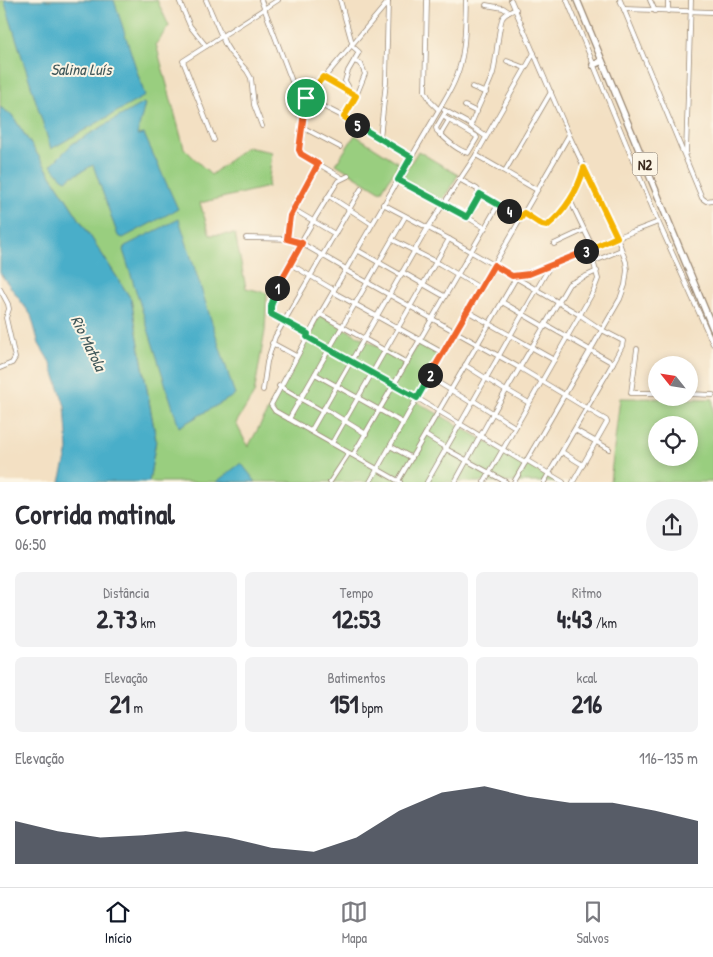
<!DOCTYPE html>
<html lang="pt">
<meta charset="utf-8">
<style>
:root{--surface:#fff;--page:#f2f2f3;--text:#2b2b33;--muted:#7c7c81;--line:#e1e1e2;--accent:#111827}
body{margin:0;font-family:"Patrick Hand",sans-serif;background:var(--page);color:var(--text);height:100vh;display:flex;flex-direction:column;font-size:19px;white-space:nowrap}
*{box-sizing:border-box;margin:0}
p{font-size:16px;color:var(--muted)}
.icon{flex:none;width:28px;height:28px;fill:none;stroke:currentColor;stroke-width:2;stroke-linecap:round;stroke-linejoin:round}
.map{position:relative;height:482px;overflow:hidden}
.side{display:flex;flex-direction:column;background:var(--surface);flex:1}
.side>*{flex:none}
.needle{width:32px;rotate:300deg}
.buttons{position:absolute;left:648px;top:356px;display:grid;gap:10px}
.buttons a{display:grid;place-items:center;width:50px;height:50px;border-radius:50%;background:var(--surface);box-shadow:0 2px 8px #0003;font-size:25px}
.pin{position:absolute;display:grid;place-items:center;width:42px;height:42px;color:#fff;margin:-21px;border:2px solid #fff;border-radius:50%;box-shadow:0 1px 5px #0007}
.km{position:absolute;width:25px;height:25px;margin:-12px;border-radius:50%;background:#222;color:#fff;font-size:14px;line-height:25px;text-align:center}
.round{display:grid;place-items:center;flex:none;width:52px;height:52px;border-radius:26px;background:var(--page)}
.overview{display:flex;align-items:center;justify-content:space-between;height:85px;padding:0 15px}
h1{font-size:28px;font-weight:800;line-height:38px}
.stats{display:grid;grid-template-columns:repeat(3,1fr);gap:8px;height:85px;padding:5px 15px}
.stats div{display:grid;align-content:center;border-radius:8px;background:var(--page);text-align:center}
.stats b{font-size:25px;font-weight:800}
.stats small{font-size:14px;font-weight:400}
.stats p{font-size:14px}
.chart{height:140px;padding:10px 15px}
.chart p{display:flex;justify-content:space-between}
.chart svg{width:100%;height:90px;margin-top:5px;fill:var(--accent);opacity:.7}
.tab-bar{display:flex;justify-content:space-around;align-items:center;height:70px;border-top:1px solid var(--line);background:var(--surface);font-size:14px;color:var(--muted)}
.tab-bar a{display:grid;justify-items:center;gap:2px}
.tab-bar .selected{color:var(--accent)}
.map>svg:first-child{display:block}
.green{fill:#99ce7f;stroke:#6a7c4e;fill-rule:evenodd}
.water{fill:#4aaec9;stroke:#426c74}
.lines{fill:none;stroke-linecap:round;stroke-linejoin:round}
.minor-casing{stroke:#978570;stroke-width:5.5}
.primary-casing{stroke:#978570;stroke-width:8}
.minor{stroke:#fff;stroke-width:4}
.primary{stroke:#fff;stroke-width:5.5}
.split-1-casing{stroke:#fff;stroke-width:10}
.split-2-casing{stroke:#fff;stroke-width:10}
.split-3-casing{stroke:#fff;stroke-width:10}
.split-4-casing{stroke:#fff;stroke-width:10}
.split-5-casing{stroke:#fff;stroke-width:10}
.split-6-casing{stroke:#fff;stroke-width:10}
.split-1{stroke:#f0652b;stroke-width:6}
.split-2{stroke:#22a559;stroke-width:6}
.split-3{stroke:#f0652b;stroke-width:6}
.split-4{stroke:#f5b400;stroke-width:6}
.split-5{stroke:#22a559;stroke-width:6}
.split-6{stroke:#f5b400;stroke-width:6}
.labels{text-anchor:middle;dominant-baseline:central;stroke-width:4;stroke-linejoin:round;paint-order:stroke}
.shield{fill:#fcf5e5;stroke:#75675a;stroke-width:1}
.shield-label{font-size:14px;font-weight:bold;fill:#3b2a1e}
.water-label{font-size:16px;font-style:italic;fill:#40585a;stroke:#fcf5e5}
</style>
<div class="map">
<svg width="713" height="482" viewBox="0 0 713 482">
<rect width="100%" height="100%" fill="#fcf5e5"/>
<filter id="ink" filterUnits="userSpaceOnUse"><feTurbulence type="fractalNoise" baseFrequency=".02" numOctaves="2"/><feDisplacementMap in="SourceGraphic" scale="10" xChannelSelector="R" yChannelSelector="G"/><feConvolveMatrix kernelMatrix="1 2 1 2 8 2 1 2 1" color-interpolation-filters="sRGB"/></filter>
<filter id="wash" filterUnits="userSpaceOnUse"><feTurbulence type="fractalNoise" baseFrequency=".0096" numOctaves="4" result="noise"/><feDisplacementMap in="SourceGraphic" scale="20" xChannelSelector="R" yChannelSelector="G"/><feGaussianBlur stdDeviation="1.12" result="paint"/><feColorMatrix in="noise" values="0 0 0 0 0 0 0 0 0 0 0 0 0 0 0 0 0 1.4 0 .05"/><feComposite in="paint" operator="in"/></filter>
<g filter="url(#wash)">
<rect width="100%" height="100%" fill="#f3e0c3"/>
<g class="green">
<polygon points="0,0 157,0 169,26 156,44 184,148 211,175 246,147 272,152 268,187 200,203 210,235 235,234 246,288 267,293 265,331 254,394 236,423 248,447 320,315 406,362 420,341 440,353 417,402 557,482 149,482 156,440 131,299 12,115 0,107"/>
<polygon points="355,135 399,163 381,192 336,164"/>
<polygon points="418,151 458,175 442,201 402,178"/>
<path d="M620,398L713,399V482H610ZM656,425H689V458H656Z"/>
</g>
<g class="water">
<polygon points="4,0 114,0 145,96 51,149"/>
<polygon points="143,103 145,104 137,135 144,134 178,209 123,238 118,236 93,165 66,180 62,178 51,165 72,144"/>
<polygon points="0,107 12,115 131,299 156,440 149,482 60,482 68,450 65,406 51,364 39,344 31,315 0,273"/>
<polygon points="179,219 235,395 179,427 123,250 125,246"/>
<polygon points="241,463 256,482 216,482"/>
</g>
</g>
<g filter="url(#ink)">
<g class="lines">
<defs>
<g id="minor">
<polyline points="179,0 190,26 206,46"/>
<polyline points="206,0 225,44 230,52 247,71 251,78 254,105 262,126"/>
<polyline points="261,0 293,84 301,95 348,119 411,157"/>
<polyline points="340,0 352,43"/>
<polyline points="427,0 425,91 431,102 439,110"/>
<polyline points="511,0 569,135 617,237 626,262 627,270 625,285 620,299 514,482"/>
<polyline points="567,0 657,219 713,344"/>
<polyline points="620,0 702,198 706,201 713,200"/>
<polyline points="650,0 655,11"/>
<polyline points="486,5 503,8 509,12"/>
<polyline points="624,9 713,12"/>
<polyline points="668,11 668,0"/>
<polyline points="507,61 525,68"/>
<polyline points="323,77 347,91 348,86 345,81 348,71 359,52 351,45"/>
<polyline points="472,87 486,93"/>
<polyline points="347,91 356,96 365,74 361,64 354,61"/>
<polyline points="465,106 477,112"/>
<polyline points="444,110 471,125"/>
<path d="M443,116L447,119L476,136L477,138L468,153C456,150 446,139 437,131L436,128L446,111"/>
<polyline points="344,117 356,96"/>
<polyline points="302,127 340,147"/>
<polyline points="440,135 449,120"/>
<path d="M485,136L471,126C471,121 490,84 493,73C496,63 499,21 503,17C506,13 511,11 516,9"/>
<polyline points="380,138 386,82 388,2"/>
<polyline points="214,140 183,61 278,0"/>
<polyline points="686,153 691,0"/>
<polyline points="476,155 537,190"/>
<polyline points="505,171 551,92"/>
<polyline points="342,178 300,153 307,98 388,2"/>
<polyline points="459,179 477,189 480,194 521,218"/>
<polyline points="398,180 467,217"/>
<polyline points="480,194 467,217 485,228"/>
<polyline points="329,196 372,224"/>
<polyline points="570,200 593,248"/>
<polyline points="383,204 449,239 580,315 602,330 623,341 622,346 613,363 544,482"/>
<polyline points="293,209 335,234"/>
<path d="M524,213L542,225L547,226C565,211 578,190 585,168"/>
<polyline points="246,238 294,239 346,269"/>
<polyline points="287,239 291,213 318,164"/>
<polyline points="393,240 440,264 480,288"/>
<polyline points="554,244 584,230"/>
<polyline points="357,250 401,275"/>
<polyline points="290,264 334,290"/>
<polyline points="345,270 520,368 606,420 607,422 573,482"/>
<polyline points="402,272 444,296"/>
<path d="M512,276C544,271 571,257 600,244C619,236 639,230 658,222"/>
<polyline points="0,289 8,304 9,309 6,318 15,358 12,363 0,368"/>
<polyline points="333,292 443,353"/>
<polyline points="502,302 545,327"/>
<polyline points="467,311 554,360"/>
<polyline points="320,314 407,363"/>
<polyline points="546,325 613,363"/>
<path d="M309,334L271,314C267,293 324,203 338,181L348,176"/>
<polyline points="307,337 417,398 525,463"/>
<polyline points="272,343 296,356"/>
<polyline points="637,349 631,393 656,393"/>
<polyline points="465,365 506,391"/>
<polyline points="315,374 403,423"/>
<polyline points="429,377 472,403"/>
<polyline points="279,386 322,411"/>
<polyline points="263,390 267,362 275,337 361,189"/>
<polyline points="507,390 529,403"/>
<polyline points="689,394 713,395"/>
<polyline points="474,401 515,427"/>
<polyline points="324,408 366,434"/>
<polyline points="289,419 405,217"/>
<polyline points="575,430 609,449"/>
<polyline points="311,431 427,229 476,155 534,53"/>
<polyline points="425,435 446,448"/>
<polyline points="332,443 449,239"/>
<polyline points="390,446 412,458"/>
<polyline points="446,449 506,482"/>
<polyline points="562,452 583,465"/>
<polyline points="353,455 498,205"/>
<polyline points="526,460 563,482"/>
<polyline points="398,481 516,278"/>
<polyline points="330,482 349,453"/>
<polyline points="370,482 417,398 569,135"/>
<path d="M400,482L275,411L271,405L320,314L440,108C445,99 451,90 455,80C466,55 465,28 466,0"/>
<polyline points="427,482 550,266"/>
<polyline points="455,482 493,413 569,284 597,271"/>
<polyline points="484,482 593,292 598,279 594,264 595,261 621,250"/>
</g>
<g id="primary">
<polyline points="577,0 713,329"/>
<polyline points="593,65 602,61"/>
</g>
</defs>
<use href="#minor" class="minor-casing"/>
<use href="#primary" class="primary-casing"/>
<use href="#minor" class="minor"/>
<use href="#primary" class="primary"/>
</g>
</g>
<g class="lines" filter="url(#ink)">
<defs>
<polyline id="split-1" points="277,288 302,243 287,239 290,216 318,164 301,154 299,150 306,98"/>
<polyline id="split-2" points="277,288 271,306 271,314 308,334 307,337 417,398 430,375"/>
<polyline id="split-3" points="430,375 494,265 512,276 529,274 586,251"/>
<path id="split-4" d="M509,211L521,218L524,213L542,225L547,226C565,211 578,190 584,168L617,237L586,251"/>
<polyline id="split-5" points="357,125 411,157 398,180 467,217 480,194 509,211"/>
<polyline id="split-6" points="306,98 323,77 356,96 344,117 357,125"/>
</defs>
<use href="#split-1" class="split-1-casing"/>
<use href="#split-2" class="split-2-casing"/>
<use href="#split-3" class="split-3-casing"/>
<use href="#split-4" class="split-4-casing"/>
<use href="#split-5" class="split-5-casing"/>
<use href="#split-6" class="split-6-casing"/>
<use href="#split-1" class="split-1"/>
<use href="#split-2" class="split-2"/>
<use href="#split-3" class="split-3"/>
<use href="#split-4" class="split-4"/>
<use href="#split-5" class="split-5"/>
<use href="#split-6" class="split-6"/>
</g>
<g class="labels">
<rect class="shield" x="632.5" y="152.5" width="25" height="23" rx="4"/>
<g class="shield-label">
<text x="645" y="164">N2</text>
</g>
<g class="water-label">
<text x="81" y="69">Salina Luís</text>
<text transform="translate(89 343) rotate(64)">Rio Matola</text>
</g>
</g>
</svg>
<div class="buttons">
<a><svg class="needle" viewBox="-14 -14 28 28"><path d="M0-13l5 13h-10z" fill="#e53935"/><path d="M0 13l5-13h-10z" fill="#7c7c81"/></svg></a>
<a><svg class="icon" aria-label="locate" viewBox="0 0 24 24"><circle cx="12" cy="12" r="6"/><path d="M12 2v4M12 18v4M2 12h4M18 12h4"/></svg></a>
</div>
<div class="pin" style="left:306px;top:98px;background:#1e9e55"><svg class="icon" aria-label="arrive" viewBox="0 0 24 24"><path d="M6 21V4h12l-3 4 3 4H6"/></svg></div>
<b class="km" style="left:277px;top:288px">1</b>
<b class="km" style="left:430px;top:375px">2</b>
<b class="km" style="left:586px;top:251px">3</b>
<b class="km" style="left:509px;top:211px">4</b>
<b class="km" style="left:357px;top:125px">5</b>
</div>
<section class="side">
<div class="overview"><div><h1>Corrida matinal</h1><p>06:50</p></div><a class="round"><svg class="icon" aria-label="share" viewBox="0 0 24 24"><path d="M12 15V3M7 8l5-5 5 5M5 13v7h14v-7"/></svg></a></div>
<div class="stats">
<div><p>Distância</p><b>2.73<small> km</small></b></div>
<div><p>Tempo</p><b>12:53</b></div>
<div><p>Ritmo</p><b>4:43<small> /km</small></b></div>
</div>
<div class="stats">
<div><p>Elevação</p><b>21<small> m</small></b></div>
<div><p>Batimentos</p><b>151<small> bpm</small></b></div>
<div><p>kcal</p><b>216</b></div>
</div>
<div class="chart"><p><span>Elevação</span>116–135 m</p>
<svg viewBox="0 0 160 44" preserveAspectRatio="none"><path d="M0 44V23L10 28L20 31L30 30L40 28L50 31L60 36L70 38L80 31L90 18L100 9L110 6L120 11L130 14L140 14L150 18L160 23V44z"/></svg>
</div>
</section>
<nav class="tab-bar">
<a class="selected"><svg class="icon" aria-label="home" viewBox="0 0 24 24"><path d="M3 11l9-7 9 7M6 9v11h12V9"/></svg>Início</a>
<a><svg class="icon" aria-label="map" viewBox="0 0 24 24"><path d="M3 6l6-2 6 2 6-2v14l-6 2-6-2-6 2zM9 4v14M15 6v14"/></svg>Mapa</a>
<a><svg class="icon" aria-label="saved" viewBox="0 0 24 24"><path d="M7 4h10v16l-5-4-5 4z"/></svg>Salvos</a>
</nav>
